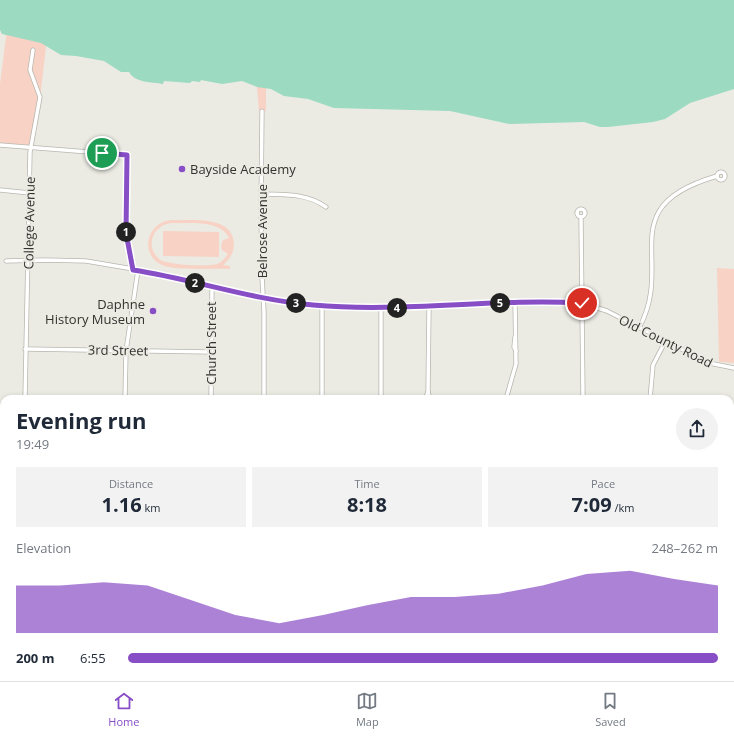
<!DOCTYPE html>
<meta charset="utf-8">
<style>
:root{--surface:#fff;--page:#f2f2f3;--text:#1f2937;--muted:#747a83;--line:#e0e1e3;--accent:#884ec5}
body{margin:0;font-family:"Open Sans",sans-serif;background:var(--page);color:var(--text);height:100vh;display:flex;flex-direction:column;font-size:15px;white-space:nowrap}
*{box-sizing:border-box;margin:0}
p{font-size:13px;color:var(--muted)}
.icon{flex:none;width:22px;height:22px;fill:none;stroke:currentColor;stroke-width:2;stroke-linecap:round;stroke-linejoin:round}
.map{position:relative;flex:1;overflow:hidden}
.details{position:absolute;left:0px;top:395px;width:734px;height:286px;display:flex;flex-direction:column;background:var(--surface);border-radius:12px 12px 0 0;box-shadow:0 2px 6px #0003}
.details>*{flex:none}
.pin{position:absolute;display:grid;place-items:center;width:34px;height:34px;color:#fff;margin:-17px;border:2px solid #fff;border-radius:50%;box-shadow:0 1px 4px #0007}
.km{position:absolute;width:20px;height:20px;margin:-10px;border-radius:50%;background:#222;color:#fff;font-size:11px;line-height:20px;text-align:center}
.round{display:grid;place-items:center;flex:none;width:42px;height:42px;border-radius:21px;background:var(--page)}
.overview{display:flex;align-items:center;justify-content:space-between;height:68px;padding:0 16px}
h1{font-size:22px;font-weight:700;line-height:30px}
.metrics{display:grid;grid-template-columns:repeat(3,1fr);gap:6px;height:68px;padding:4px 16px}
.metrics div{display:grid;align-content:center;border-radius:0px;background:var(--page);text-align:center}
.metrics b{font-size:20px;font-weight:700}
.metrics small{font-size:11px;font-weight:400}
.metrics p{font-size:11px}
.chart{height:112px;padding:8px 16px}
.chart p{display:flex;justify-content:space-between}
.chart svg{width:100%;height:72px;margin-top:4px;fill:var(--accent);opacity:.7}
ul{padding:0 16px;list-style:none;font-size:13px}
li{display:grid;grid-template-columns:64px 48px 1fr;align-items:center;height:30px}
li i{height:10px;border-radius:5px;background:var(--accent)}
.tabs{display:flex;justify-content:space-around;align-items:center;height:56px;border-top:1px solid var(--line);background:var(--surface);font-size:11px;color:var(--muted)}
.tabs a{display:grid;justify-items:center;gap:2px}
.tabs .on{color:var(--accent)}
.map>svg:first-child{display:block}
.green{fill:#f8d2c4;fill-rule:evenodd}
.water{fill:#9cdac2}
.lines{fill:none;stroke-linecap:round;stroke-linejoin:round}
.minor-casing{stroke:#b7b7b0;stroke-width:5}
.tertiary-casing{stroke:#b7b7b0;stroke-width:6}
.secondary-casing{stroke:#b7b7b0;stroke-width:6}
.primary-casing{stroke:#b7b7b0;stroke-width:8}
.minor{stroke:#fff;stroke-width:3.5}
.tertiary{stroke:#fff;stroke-width:4.5}
.secondary{stroke:#fff;stroke-width:5}
.primary{stroke:#fff;stroke-width:6}
.route-casing{stroke:#fff;stroke-width:8}
.route{stroke:#884ec5;stroke-width:5}
.poi-dot{fill:#884ec5;stroke:#ebebe4;stroke-width:1.5}
.labels{text-anchor:middle;dominant-baseline:central;stroke-width:4;stroke-linejoin:round;paint-order:stroke}
.poi-label{font-size:13px;fill:#32322f;stroke:#ebebe4;text-anchor:start}
.street-label{font-size:13px;fill:#32322f;stroke:#ebebe4}
</style>
<div class="map">
<svg width="734" height="681" viewBox="0 0 734 681">
<rect width="100%" height="100%" fill="#ebebe4"/>
<g class="green">
<polygon points="30,15 46,47 39,107 32,148 0,145 0,84 8,21"/>
<polygon points="266,86 266,111 259,111 257,87"/>
<path d="M172,220C192,221 233,215 234,244C234,253 229,260 223,265L230,266V269C214,268 175,271 162,265C138,254 148,221 172,220ZM172,223C190,224 219,219 229,238L223,240L221,246L222,250L228,254C225,258 222,262 217,264C207,267 166,265 159,259C144,246 154,224 172,223Z"/>
<polygon points="163,231 219,232 219,257 163,256"/>
<polygon points="717,268 734,269 734,363 719,362"/>
<polygon points="100,677 158,677 157,681 100,681"/>
<rect x="349" y="677" width="115" height="4"/>
</g>
<path class="water" d="M0,0H734V89L690,103L665,119L653,122L608,127H600L584,122L509,124L450,111L334,108L308,99L284,96L271,89L257,87L242,81L222,84L201,80L200,82L192,81L190,83L164,81L163,84C152,82 135,83 129,72H121L104,61L76,56L61,55L41,43L2,34L0,30Z"/>
<g class="lines">
<defs>
<g id="minor">
<polyline points="262,111 261,212 262,277 264,312 264,399"/>
<polyline points="0,145 127,155 126,223 133,270"/>
<circle cx="721" cy="176" r="4"/>
<polyline points="0,190 30,193"/>
<path d="M262,194C284,195 307,193 326,207"/>
<circle cx="581" cy="213" r="4"/>
<polyline points="581,217 583,399"/>
<polyline points="6,261 45,260 86,261 151,272 276,301 313,305 381,308 515,303 582,303 607,311 709,363 734,368"/>
<path d="M639,328C676,261 610,207 717,176"/>
<polyline points="515,337 514,347 516,351"/>
<polyline points="25,349 211,352"/>
<polyline points="428,392 430,399"/>
<polyline points="25,399 30,152 40,97 30,70 33,50"/>
<polyline points="25,399 112,399"/>
<polyline points="125,399 126,351 138,270"/>
<polyline points="132,399 167,399"/>
<polyline points="211,399 212,287"/>
<polyline points="322,399 322,306"/>
<polyline points="381,399 381,308"/>
<polyline points="425,399 428,392 429,307"/>
<polyline points="506,399 516,364 515,303"/>
<polyline points="650,399 653,365 665,342"/>
<polyline points="0,448 4,448"/>
<polyline points="0,502 4,502"/>
<polyline points="227,677 227,681"/>
<polyline points="499,677 499,681"/>
<polyline points="583,677 583,681"/>
<polyline points="631,677 631,681"/>
<polyline points="693,677 693,681"/>
<polyline points="178,681 178,677"/>
</g>
<polyline id="tertiary" points="280,681 280,677"/>
<g id="secondary">
<polyline points="730,585 734,584"/>
<polyline points="0,589 4,589"/>
</g>
<g id="primary">
<polyline points="730,643 734,641"/>
<polyline points="730,656 734,653"/>
<polyline points="679,681 684,677"/>
<polyline points="696,681 701,677"/>
</g>
</defs>
<use href="#minor" class="minor-casing"/>
<use href="#tertiary" class="tertiary-casing"/>
<use href="#secondary" class="secondary-casing"/>
<use href="#primary" class="primary-casing"/>
<use href="#minor" class="minor"/>
<use href="#tertiary" class="tertiary"/>
<use href="#secondary" class="secondary"/>
<use href="#primary" class="primary"/>
</g>
<g class="lines">
<defs>
<path id="route" d="M102,153L127,155L126,233L133,270C193,279 252,300 313,305C403,313 492,298 582,303"/>
</defs>
<use href="#route" class="route-casing"/>
<use href="#route" class="route"/>
</g>
<g class="poi-dot">
<circle cx="182" cy="169" r="4"/>
<circle cx="153" cy="311" r="4"/>
</g>
<g class="labels">
<g class="poi-label">
<text x="190" y="169">Bayside Academy</text>
<text x="145" y="304" text-anchor="end">Daphne<tspan x="145" dy="15">History Museum</tspan></text>
</g>
<g class="street-label">
<text transform="translate(29 223) rotate(-89)">College Avenue</text>
<text transform="translate(262 231) rotate(-90)">Belrose Avenue</text>
<text transform="translate(666 341) rotate(26)">Old County Road</text>
<text transform="translate(211 343) rotate(-90)">Church Street</text>
<text transform="translate(118 350) rotate(1)">3rd Street</text>
</g>
</g>
</svg>
<div class="pin" style="left:102px;top:153px;background:#1e9e55"><svg class="icon" aria-label="arrive" viewBox="0 0 24 24"><path d="M6 21V4h12l-3 4 3 4H6"/></svg></div>
<div class="pin" style="left:582px;top:303px;background:#d93025"><svg class="icon" aria-label="check" viewBox="0 0 24 24"><path d="M5 12l5 5 9-10"/></svg></div>
<b class="km" style="left:126px;top:232px">1</b>
<b class="km" style="left:195px;top:283px">2</b>
<b class="km" style="left:296px;top:303px">3</b>
<b class="km" style="left:397px;top:308px">4</b>
<b class="km" style="left:500px;top:303px">5</b>
<section class="details">
<div class="overview"><div><h1>Evening run</h1><p>19:49</p></div><a class="round"><svg class="icon" aria-label="share" viewBox="0 0 24 24"><path d="M12 15V3M7 8l5-5 5 5M5 13v7h14v-7"/></svg></a></div>
<div class="metrics">
<div><p>Distance</p><b>1.16<small> km</small></b></div>
<div><p>Time</p><b>8:18</b></div>
<div><p>Pace</p><b>7:09<small> /km</small></b></div>
</div>
<div class="chart"><p><span>Elevation</span>248–262 m</p>
<svg viewBox="0 0 160 44" preserveAspectRatio="none"><path d="M0 44V15L10 15L20 13L30 15L40 24L50 33L60 38L70 33L80 27L90 22L100 22L110 20L120 15L130 8L140 6L150 11L160 15V44z"/></svg>
</div>
<ul>
<li><b>200 m</b>6:55<i style="width:100%"></i></li>
</ul>
</section>
</div>
<nav class="tabs">
<a class="on"><svg class="icon" aria-label="home" viewBox="0 0 24 24"><path d="M3 11l9-7 9 7M6 9v11h12V9"/></svg>Home</a>
<a><svg class="icon" aria-label="map" viewBox="0 0 24 24"><path d="M3 6l6-2 6 2 6-2v14l-6 2-6-2-6 2zM9 4v14M15 6v14"/></svg>Map</a>
<a><svg class="icon" aria-label="saved" viewBox="0 0 24 24"><path d="M7 4h10v16l-5-4-5 4z"/></svg>Saved</a>
</nav>
